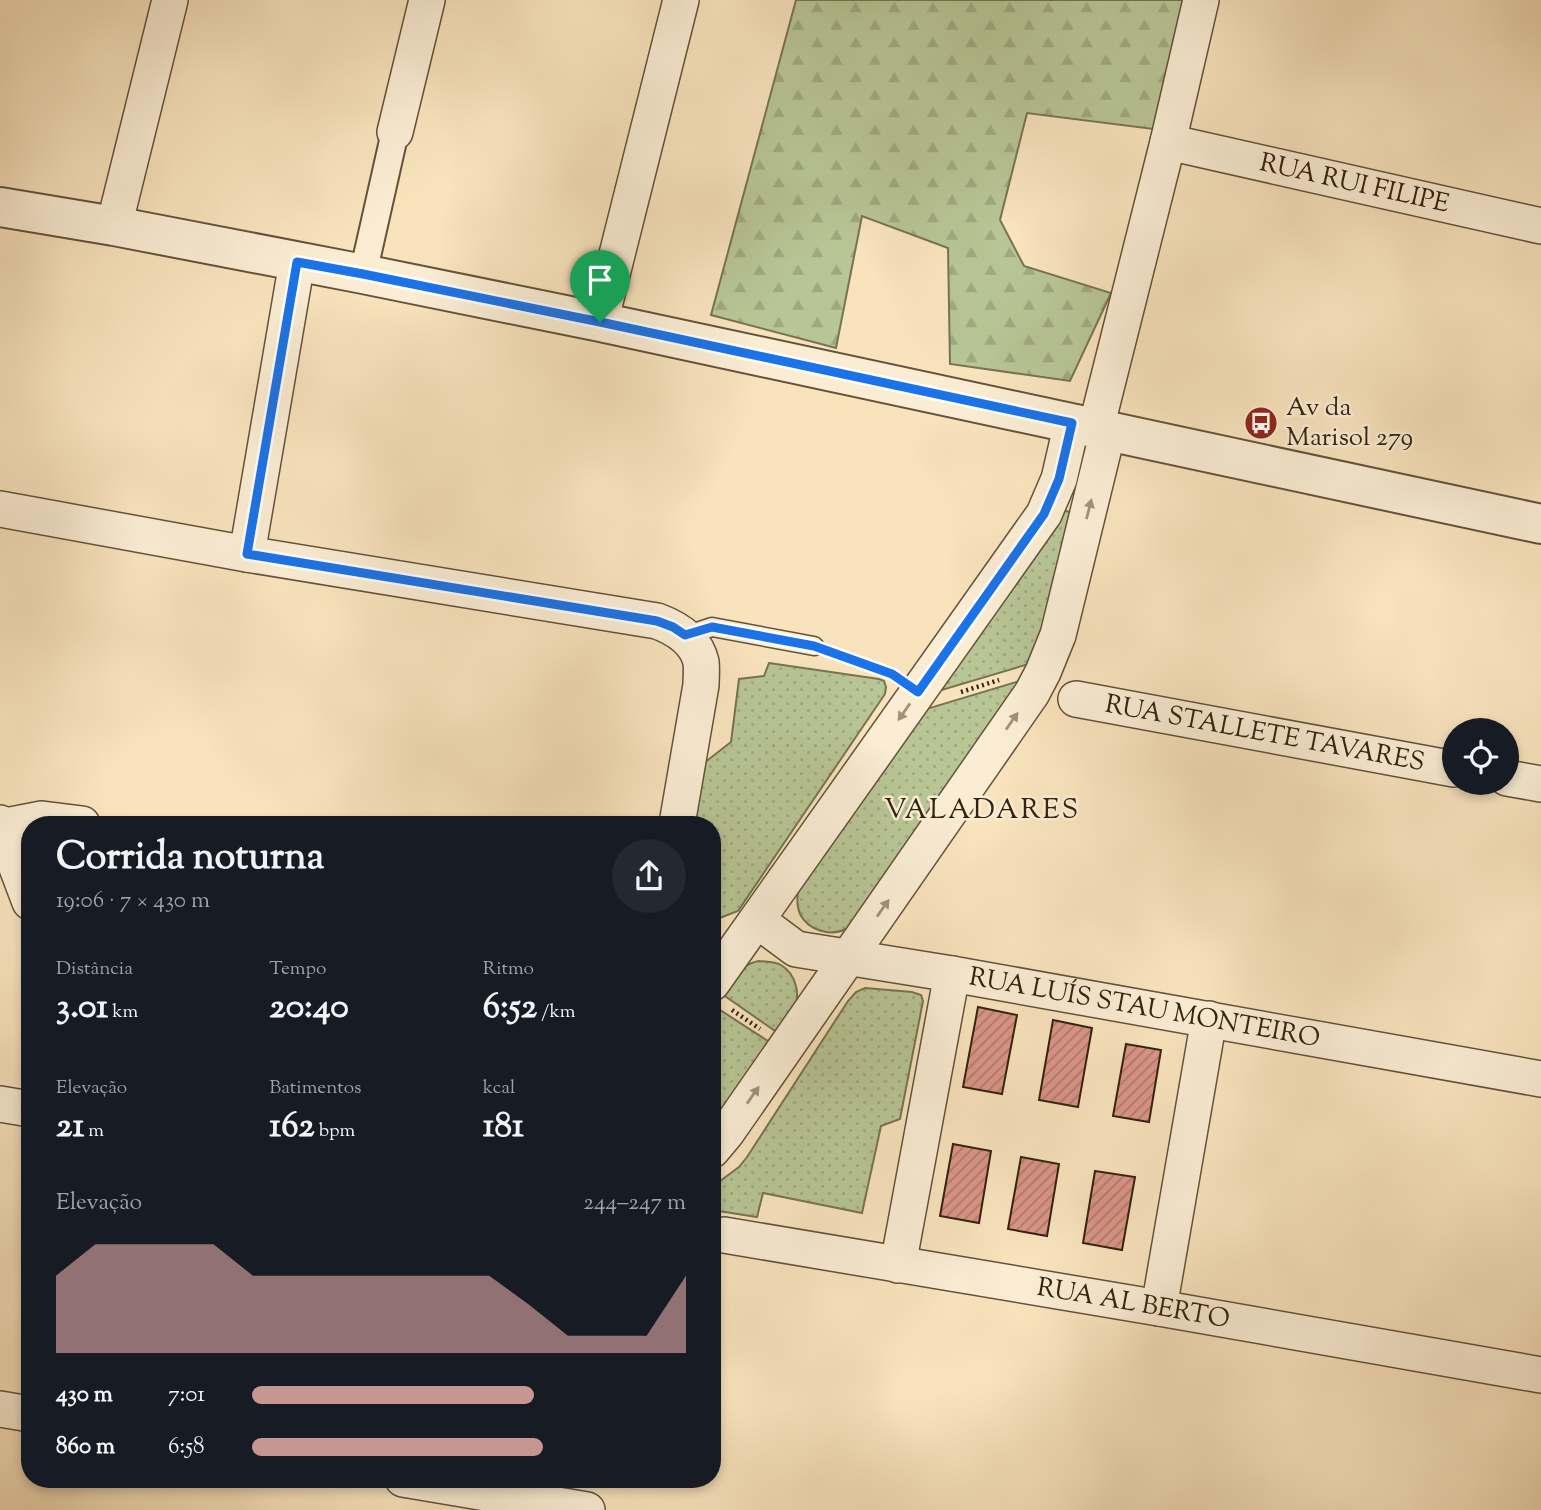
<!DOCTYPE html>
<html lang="pt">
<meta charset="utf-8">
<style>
:root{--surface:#171b24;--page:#242831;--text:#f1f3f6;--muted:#9ea1a6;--accent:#c59692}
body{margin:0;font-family:"Sorts Mill Goudy",serif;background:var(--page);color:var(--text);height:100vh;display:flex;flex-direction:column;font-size:26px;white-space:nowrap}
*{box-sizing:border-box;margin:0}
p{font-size:23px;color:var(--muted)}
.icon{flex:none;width:38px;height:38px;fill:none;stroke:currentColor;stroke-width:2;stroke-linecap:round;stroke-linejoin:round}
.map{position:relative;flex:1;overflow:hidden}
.side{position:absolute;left:21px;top:816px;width:700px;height:672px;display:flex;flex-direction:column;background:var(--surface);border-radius:28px;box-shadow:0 4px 10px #0003}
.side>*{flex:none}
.fabs{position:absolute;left:1442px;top:718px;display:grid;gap:14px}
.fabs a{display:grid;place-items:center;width:77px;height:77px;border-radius:50%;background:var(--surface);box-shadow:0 4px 10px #0003;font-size:35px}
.pin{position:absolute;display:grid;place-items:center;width:60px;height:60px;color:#fff;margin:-72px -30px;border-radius:50% 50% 50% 0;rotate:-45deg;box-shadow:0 0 7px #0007}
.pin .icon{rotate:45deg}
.round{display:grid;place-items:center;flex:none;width:74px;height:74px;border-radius:37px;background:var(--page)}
.overview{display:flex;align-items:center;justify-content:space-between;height:119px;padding:0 35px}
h1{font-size:38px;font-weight:700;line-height:52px}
.figures{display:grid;grid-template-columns:repeat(3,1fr);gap:10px;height:119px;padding:7px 35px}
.figures div{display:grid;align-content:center}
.figures b{font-size:35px;font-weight:700}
.figures small{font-size:19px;font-weight:400}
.figures p{font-size:19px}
.chart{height:196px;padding:14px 35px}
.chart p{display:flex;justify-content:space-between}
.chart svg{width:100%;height:126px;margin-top:7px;fill:var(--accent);opacity:.7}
ul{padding:0 35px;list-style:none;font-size:23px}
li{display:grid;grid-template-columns:112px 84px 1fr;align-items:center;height:52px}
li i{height:18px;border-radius:9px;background:var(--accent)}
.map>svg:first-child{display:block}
.grass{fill:url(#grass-dots);stroke:#767452;stroke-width:2}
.forest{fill:url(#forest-firs);stroke:#767452;stroke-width:2}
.building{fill:url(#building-hatch);stroke:#33220f;stroke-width:2}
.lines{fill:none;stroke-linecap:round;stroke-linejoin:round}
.service-casing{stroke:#64523a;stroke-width:21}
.pedestrian-casing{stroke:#64523a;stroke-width:30}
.minor-casing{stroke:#64523a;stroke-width:38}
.tertiary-casing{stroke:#64523a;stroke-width:42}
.path{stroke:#33220f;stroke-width:4.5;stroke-dasharray:2 3.5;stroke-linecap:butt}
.service{stroke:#faedd4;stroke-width:18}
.pedestrian{stroke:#faedd4;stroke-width:26}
.minor{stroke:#faedd4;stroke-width:35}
.tertiary{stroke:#faedd4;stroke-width:38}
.oneway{fill:#a0927b}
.route-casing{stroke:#fff;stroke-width:14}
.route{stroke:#1a73e8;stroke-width:9}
.labels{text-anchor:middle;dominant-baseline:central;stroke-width:5;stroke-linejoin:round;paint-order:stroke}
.street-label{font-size:26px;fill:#33220f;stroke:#faedd4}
.poi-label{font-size:26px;fill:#33220f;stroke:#faedd4;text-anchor:start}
.neighbourhood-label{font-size:28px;letter-spacing:2px;fill:#33220f;stroke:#faedd4}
</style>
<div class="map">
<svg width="1541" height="1510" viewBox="0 0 1541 1510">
<defs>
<pattern id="grass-dots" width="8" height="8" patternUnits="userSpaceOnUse" patternTransform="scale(1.75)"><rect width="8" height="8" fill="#b8c595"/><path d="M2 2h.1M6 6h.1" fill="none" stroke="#9fa97f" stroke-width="1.8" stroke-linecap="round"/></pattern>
<pattern id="forest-firs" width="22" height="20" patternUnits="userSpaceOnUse" patternTransform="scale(1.75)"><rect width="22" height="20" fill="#b8c595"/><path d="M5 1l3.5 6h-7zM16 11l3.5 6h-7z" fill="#9fa97f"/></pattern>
<pattern id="building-hatch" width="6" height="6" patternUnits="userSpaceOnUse" patternTransform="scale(1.75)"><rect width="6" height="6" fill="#da9588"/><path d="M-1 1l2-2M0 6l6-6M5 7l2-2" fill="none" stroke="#b1796e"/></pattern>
</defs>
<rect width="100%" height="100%" fill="#f8e3bd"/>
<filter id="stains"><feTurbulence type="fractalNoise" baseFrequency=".00286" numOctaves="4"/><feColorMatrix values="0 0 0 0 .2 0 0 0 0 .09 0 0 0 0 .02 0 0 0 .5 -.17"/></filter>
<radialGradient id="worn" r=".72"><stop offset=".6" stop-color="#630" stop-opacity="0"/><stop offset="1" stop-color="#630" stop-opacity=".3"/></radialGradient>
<g class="grass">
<polygon points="1062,510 1074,513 1047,626 1032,663 935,692"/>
<polygon points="769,663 879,679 884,681 886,687 885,694 738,911 712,921 712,824 694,824 704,763 731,742 739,679 764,676"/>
<path d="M1023,680L859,918C855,921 850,926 846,929C830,937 808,930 800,914C797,907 797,898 798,891L923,710Z"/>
<path d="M759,961C766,962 774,961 781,965C796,974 801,995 794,1010C790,1018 783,1026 778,1033L722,994C733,980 740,964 759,961Z"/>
<polygon points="865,988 912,992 921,995 923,1001 900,1119 881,1126 862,1213 763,1193 757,1217 712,1210 712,1187 739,1167 747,1157 848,1001 856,992"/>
<polygon points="714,1006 771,1043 712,1126 712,1008"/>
</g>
<polygon class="forest" points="796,0 1187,0 1161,130 1027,113 1000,220 1024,266 1111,293 1070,381 950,364 948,248 862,216 836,348 711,315"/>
<g class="building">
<polygon points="978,1007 1017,1015 1002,1094 963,1087"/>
<polygon points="1053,1020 1092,1028 1078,1107 1039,1100"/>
<polygon points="1126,1044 1161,1050 1149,1122 1113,1116"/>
<polygon points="953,1144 991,1151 979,1223 940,1216"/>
<polygon points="1021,1157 1059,1164 1047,1236 1008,1229"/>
<polygon points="1095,1171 1135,1177 1122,1250 1083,1243"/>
</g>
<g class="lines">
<defs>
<polyline id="service" points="685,636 712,627 814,646"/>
<polyline id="pedestrian" points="363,274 395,132"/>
<g id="minor">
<polyline points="395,132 427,0"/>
<path id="s1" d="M1168,142L1541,226"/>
<polyline points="114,226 170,0"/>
<polyline points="600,322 681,0"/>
<polyline points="1096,428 1168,142 1201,0"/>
<path d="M0,509L247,554L657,621C676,628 696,640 701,662C702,669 701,678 701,685L677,824"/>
<polyline points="247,554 297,262"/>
<path id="s2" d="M1076,699L1454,769"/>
<polyline points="1507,778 1541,784"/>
<polyline points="0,823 30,902"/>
<polyline points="1,827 42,819 82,824"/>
<path id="s3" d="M757,920L796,949L952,974L1541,1079"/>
<polyline points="712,983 1044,514 1059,479 1072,423"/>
<polyline points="0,1104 30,1109"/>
<polyline points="712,1150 727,1132 1032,693 1043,672 1058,635 1108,431"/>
<path id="s4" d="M724,1235L1159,1308L1541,1375"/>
<polyline points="898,1265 952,974"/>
<polyline points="1159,1308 1209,1019"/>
<polyline points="0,1409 30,1414"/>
<polyline points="403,1479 587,1510"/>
</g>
<polyline id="tertiary" points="0,207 114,226 363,274 600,322 1541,524"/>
</defs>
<use href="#service" class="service-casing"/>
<use href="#pedestrian" class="pedestrian-casing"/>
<use href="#minor" class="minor-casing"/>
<use href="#tertiary" class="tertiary-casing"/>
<g class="path">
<polyline points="835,654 889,673"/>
<polyline points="961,692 999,680"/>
<polyline points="732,1010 760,1029"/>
</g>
<use href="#service" class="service"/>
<use href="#pedestrian" class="pedestrian"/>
<use href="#minor" class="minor"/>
<use href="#tertiary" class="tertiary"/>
</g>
<defs><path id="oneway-solid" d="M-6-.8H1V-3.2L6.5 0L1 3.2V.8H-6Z" transform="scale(1.75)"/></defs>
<g class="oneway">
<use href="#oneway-solid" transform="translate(1089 509) rotate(-76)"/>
<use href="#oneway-solid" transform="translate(904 712) rotate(125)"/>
<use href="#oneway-solid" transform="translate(1012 721) rotate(-55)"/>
<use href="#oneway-solid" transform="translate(883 908) rotate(-55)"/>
<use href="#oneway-solid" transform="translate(753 1095) rotate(-55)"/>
</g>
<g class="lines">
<defs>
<polygon id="route" points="297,262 363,274 600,322 1072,423 1059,479 1044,514 918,692 892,674 814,646 712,627 685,635 673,627 657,621 247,554"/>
</defs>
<use href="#route" class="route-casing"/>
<use href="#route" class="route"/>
</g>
<defs>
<symbol id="bus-disc" viewBox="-11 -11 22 22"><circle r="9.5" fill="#8f2418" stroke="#faedd4"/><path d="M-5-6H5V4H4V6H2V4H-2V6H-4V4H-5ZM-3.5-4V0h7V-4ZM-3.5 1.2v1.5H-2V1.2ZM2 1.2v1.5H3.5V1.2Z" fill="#fff"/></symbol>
</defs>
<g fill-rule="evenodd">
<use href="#bus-disc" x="1242" y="404" width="38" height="38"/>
</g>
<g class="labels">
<g class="street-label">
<text stroke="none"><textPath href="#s1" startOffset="191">RUA RUI FILIPE</textPath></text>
<text stroke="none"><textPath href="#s2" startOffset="192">RUA STALLETE TAVARES</textPath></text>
<text stroke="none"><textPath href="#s3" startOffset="402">RUA LUÍS STAU MONTEIRO</textPath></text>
<text stroke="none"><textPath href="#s4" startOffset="415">RUA AL BERTO</textPath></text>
</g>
<g class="poi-label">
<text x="1286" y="408">Av da<tspan x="1286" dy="30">Marisol 279</tspan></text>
</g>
<g class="neighbourhood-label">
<text x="982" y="811">VALADARES</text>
</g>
</g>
<rect width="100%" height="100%" filter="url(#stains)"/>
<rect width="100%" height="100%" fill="url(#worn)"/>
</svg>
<div class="fabs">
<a><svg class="icon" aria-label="locate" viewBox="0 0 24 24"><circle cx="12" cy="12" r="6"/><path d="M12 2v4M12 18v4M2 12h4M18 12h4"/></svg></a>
</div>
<div class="pin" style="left:600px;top:322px;background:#1e9e55"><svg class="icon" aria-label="arrive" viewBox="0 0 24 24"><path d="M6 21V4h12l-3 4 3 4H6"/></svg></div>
<section class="side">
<div class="overview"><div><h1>Corrida noturna</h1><p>19:06 · 7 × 430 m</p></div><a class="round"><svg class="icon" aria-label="share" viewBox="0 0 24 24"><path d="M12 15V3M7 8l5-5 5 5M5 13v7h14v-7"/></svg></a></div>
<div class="figures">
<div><p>Distância</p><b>3.01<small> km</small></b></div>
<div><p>Tempo</p><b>20:40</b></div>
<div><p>Ritmo</p><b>6:52<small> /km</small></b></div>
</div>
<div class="figures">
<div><p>Elevação</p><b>21<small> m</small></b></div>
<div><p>Batimentos</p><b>162<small> bpm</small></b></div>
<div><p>kcal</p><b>181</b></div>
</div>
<div class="chart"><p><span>Elevação</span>244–247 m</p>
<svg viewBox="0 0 160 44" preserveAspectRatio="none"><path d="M0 44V17L10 6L20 6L30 6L40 6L50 17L60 17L70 17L80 17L90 17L100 17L110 17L120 27L130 38L140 38L150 38L160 17V44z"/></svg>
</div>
<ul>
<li><b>430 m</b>7:01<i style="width:65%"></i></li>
<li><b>860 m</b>6:58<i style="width:67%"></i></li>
</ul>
</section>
</div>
